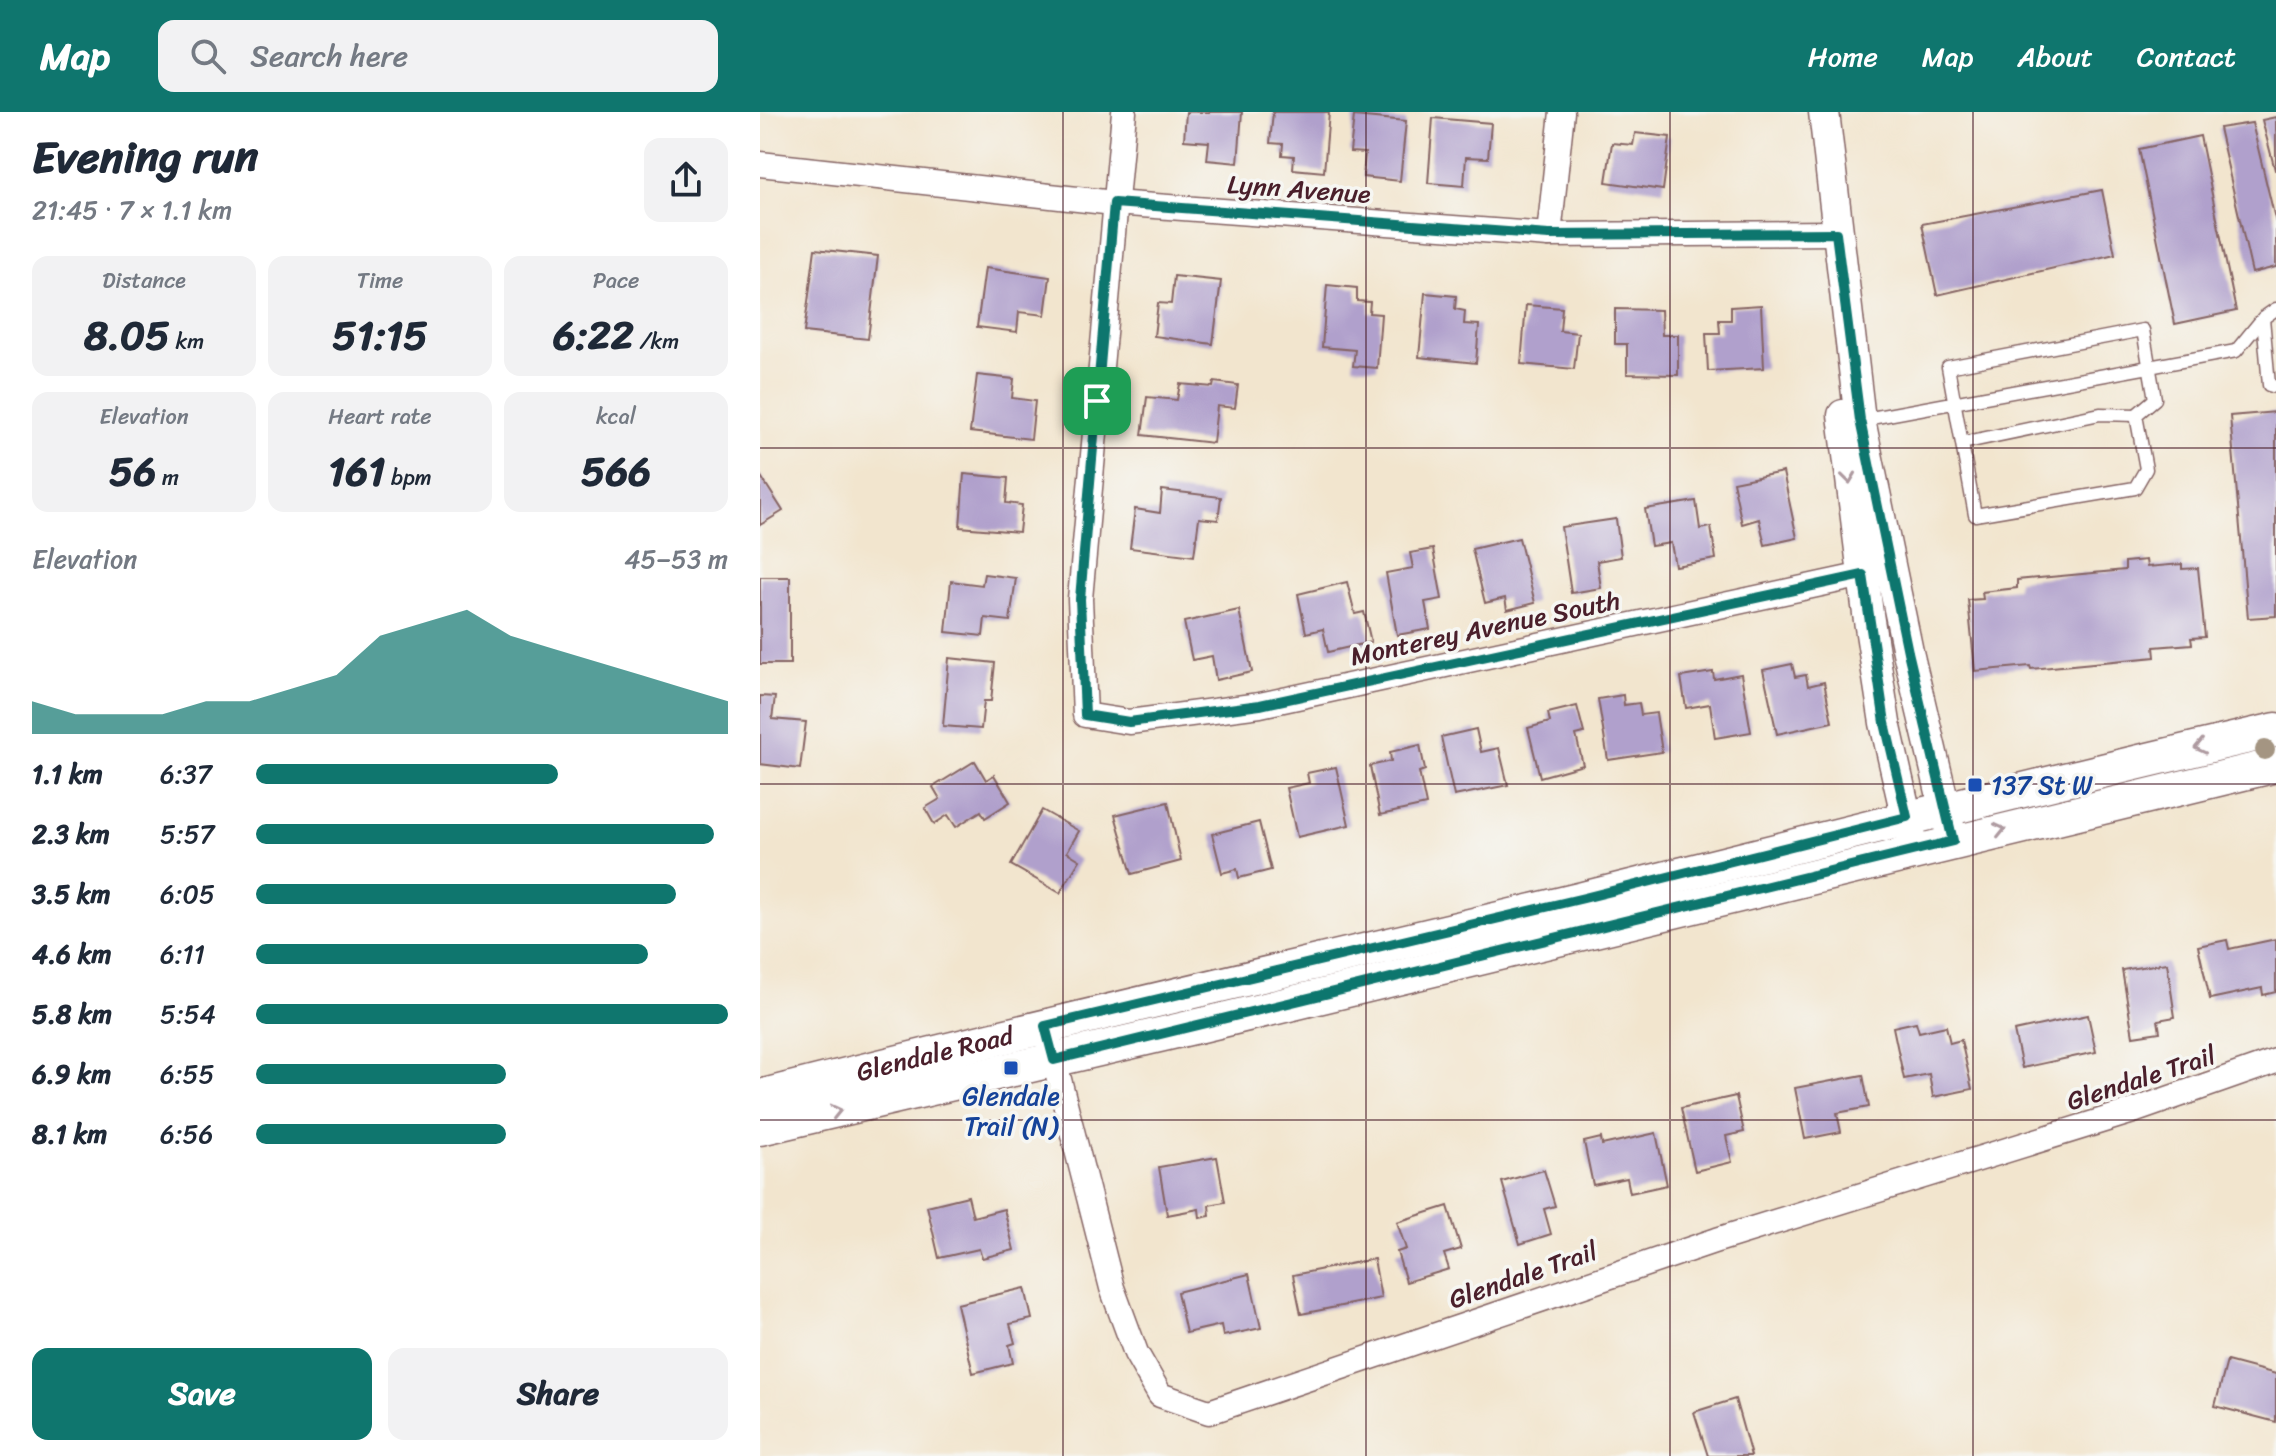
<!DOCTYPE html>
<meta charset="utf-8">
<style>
:root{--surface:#fff;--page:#f2f2f3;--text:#1f2937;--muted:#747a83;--accent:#0f766e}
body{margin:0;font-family:Sriracha,sans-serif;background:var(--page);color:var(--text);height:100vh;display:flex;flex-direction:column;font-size:30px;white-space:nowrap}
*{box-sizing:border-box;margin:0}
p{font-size:26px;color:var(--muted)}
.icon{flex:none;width:44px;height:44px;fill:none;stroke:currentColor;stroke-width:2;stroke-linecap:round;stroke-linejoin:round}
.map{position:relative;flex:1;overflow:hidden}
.details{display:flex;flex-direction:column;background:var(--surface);width:760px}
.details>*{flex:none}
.pin{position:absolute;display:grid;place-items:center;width:68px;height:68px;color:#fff;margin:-34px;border-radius:16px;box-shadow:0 4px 12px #0006}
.round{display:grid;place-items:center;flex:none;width:84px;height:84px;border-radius:16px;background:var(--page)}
.head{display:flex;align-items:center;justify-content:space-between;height:136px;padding:0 32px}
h1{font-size:44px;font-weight:700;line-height:60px}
.stats{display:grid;grid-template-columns:repeat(3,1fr);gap:12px;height:136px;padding:8px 32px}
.stats div{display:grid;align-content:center;border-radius:16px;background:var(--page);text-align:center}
.stats b{font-size:40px;font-weight:700}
.stats small{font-size:22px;font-weight:400}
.stats p{font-size:22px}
.chart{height:224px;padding:16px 32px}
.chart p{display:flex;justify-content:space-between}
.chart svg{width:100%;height:144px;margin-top:8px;fill:var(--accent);opacity:.7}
.action{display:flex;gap:16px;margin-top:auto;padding:16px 32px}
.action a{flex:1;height:92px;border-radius:16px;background:var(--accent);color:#fff;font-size:32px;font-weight:700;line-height:92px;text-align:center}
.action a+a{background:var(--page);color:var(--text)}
ul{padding:0 32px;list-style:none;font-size:26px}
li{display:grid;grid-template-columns:128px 96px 1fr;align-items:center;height:60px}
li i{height:20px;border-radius:10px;background:var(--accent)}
header{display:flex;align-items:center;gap:48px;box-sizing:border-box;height:112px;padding:0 40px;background:var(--accent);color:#fff}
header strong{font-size:38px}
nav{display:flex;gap:44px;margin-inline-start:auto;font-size:28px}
.search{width:560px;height:72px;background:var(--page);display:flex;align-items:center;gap:20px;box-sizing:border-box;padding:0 28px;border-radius:16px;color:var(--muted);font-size:30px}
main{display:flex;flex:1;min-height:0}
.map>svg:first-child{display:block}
.building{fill:#b0a0cc}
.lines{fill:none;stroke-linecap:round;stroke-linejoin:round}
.service-casing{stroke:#856464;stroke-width:15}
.minor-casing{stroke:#856464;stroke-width:27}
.tertiary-casing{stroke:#856464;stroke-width:33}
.secondary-casing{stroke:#856464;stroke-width:37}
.service{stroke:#fff;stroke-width:12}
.minor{stroke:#fff;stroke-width:24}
.tertiary{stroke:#fff;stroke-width:30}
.secondary{stroke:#fff;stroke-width:34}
.tree{fill:#a49582}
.oneway{stroke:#ae9aa0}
.route-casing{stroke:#fff;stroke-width:16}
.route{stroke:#0f766e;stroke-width:10}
.grid{fill:none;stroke:#4a1f2b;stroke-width:2;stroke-opacity:0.55}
.transit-dot{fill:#1a4fb4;stroke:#f6f6f2;stroke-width:3}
.labels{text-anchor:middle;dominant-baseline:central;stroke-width:7;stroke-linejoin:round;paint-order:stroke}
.street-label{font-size:26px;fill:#4a1f2b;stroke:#f6f6f2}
.transit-label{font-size:26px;fill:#164399;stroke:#f6f6f2;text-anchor:start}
</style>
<header>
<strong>Map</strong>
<div class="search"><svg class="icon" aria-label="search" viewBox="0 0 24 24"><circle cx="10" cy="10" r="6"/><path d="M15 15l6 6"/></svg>Search here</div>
<nav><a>Home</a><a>Map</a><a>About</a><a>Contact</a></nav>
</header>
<main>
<section class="details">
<div class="head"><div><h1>Evening run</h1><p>21:45 · 7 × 1.1 km</p></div><a class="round"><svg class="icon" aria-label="share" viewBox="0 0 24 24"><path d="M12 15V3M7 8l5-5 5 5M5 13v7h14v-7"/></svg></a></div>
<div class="stats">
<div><p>Distance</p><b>8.05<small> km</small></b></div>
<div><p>Time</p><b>51:15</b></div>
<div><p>Pace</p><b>6:22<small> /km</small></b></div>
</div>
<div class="stats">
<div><p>Elevation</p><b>56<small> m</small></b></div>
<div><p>Heart rate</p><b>161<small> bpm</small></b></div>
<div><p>kcal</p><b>566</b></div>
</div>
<div class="chart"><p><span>Elevation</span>45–53 m</p>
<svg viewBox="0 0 160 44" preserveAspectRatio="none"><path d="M0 44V34L10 38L20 38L30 38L40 34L50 34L60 30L70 26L80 14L90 10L100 6L110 14L120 18L130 22L140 26L150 30L160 34V44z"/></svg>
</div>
<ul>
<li><b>1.1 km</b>6:37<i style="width:64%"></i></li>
<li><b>2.3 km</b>5:57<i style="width:97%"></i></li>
<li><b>3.5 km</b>6:05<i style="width:89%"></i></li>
<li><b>4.6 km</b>6:11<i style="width:83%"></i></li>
<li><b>5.8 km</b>5:54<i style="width:100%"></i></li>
<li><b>6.9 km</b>6:55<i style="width:53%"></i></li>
<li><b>8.1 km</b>6:56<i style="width:53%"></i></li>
</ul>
<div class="action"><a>Save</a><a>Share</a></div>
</section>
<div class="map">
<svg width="1516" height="1344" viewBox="0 0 1516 1344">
<rect width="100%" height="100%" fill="#f6f6f2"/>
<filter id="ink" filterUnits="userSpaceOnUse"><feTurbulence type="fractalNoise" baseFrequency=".0125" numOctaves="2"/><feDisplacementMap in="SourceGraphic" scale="16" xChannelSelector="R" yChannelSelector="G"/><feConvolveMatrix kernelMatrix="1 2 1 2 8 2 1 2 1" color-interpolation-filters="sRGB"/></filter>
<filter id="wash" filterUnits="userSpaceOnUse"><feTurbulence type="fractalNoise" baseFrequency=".006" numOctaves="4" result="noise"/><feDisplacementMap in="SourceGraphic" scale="32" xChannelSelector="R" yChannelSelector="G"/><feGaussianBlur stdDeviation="1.8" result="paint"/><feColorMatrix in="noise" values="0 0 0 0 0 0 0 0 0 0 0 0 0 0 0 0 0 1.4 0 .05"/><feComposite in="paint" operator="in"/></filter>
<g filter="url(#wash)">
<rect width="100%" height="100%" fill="#f2e5ce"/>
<g id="blocks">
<g class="building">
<polygon points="426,0 482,0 478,51 447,48 449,30 424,28"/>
<polygon points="513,0 569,0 564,60 533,57 534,44 522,43 523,32 510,31"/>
<polygon points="594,4 646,9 640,69 603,65 605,41 590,40"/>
<polygon points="1516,5 1516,58 1515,58 1502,8"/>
<polygon points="673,6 731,11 728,46 706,45 704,74 668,71"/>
<polygon points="1492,11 1516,111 1516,155 1492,161 1459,16"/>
<polygon points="875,21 910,25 903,78 846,70 852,31 873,33"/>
<polygon points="1440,24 1476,199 1415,212 1379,37"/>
<polygon points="1342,78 1355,142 1177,183 1162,112"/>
<polygon points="55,137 118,144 108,227 44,220"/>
<polygon points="225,156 290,165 285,203 259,200 257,220 217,215"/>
<polygon points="414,164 461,169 453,232 394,224 398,191 411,192"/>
<polygon points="567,173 597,176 597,189 610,190 609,201 621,202 617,256 593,254 595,238 562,235"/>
<polygon points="665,181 696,184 695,197 705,199 704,212 719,213 716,251 659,245"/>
<polygon points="766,193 802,196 800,219 818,221 814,257 761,252"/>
<polygon points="1001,193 1004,256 948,259 946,221 960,221 959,208 971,208 971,195"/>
<polygon points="855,197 901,198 902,223 918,223 918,263 867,262 867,232 855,232"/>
<polygon points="217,263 254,267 252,286 275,289 271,327 210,320"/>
<polygon points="454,270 478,273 475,296 457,294 453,331 382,323 387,285 417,288 420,272 453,275"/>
<polygon points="1516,300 1516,504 1488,506 1470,304"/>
<polygon points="1023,360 1037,426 1005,433 999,407 982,412 973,370"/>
<polygon points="204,362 248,366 246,391 262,393 259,420 200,415"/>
<polygon points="0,363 23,399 0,413"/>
<polygon points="402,378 461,385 458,408 439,406 434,444 370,436 375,397 400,401"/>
<polygon points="936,389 940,417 951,415 956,447 915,454 911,431 891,434 885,397"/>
<polygon points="856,407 861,445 837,449 841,476 811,481 801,415"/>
<polygon points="759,426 775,491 747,498 745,486 725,491 712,437"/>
<polygon points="673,437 682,487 665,490 670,517 637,523 626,461 653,456 650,441"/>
<polygon points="1386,448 1387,455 1422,452 1422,457 1438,456 1445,525 1431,526 1432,532 1394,535 1395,545 1271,557 1270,554 1215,559 1208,488 1223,487 1222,480 1257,476 1257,468 1365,458 1365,450"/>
<polygon points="224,462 256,466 250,509 225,506 223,524 186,520 191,469 222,473"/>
<rect x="0" y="465" width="30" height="87"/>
<polygon points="587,470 595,502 604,500 611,530 568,540 563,517 546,521 538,482"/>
<polygon points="479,498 492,560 456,568 452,544 432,548 424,510"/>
<polygon points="189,546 235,551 231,589 224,589 221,617 183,614"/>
<polygon points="1032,552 1035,565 1046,563 1048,574 1064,570 1072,610 1017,622 1003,558"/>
<polygon points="953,560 954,567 981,562 991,620 955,626 950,592 926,596 921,565"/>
<polygon points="863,583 864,593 879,591 881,603 896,601 902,640 848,648 838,587"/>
<polygon points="0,584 15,585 12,607 46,610 40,657 0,652"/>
<polygon points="817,594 824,621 816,623 823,653 780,665 768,616 790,610 788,601"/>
<polygon points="716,617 721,640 739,636 748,673 694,684 681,625"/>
<polygon points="660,633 665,658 659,660 666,693 620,703 610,654 631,649 630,640"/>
<polygon points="215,649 226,668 234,663 250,690 225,706 221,699 196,715 188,703 174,712 165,696 180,687 173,675"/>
<polygon points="576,655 589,713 537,725 526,676 549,671 547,661"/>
<polygon points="408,690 421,749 372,762 355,703"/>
<polygon points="282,698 319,719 307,740 320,748 300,781 251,753"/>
<polygon points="499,710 511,758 479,766 477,757 462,761 452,722"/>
<polygon points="1516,827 1516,880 1503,883 1502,876 1450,887 1438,834 1467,828 1469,837"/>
<polygon points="1407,851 1415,905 1398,908 1400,920 1373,924 1362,858"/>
<polygon points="1328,903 1336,940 1262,956 1254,919"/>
<polygon points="1156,910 1159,920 1186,914 1190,931 1201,928 1212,977 1173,985 1169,962 1144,967 1133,915"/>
<polygon points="1103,963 1109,995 1077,1001 1081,1020 1045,1027 1035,976"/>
<polygon points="976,984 984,1020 966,1024 972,1050 935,1059 921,996"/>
<polygon points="896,1021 907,1073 870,1081 867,1066 833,1073 824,1030 841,1026 842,1033"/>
<polygon points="457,1045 465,1090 449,1093 450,1104 440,1106 439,1097 407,1103 399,1055"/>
<polygon points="784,1058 795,1094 784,1097 791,1122 760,1132 742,1070"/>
<polygon points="208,1084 213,1105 244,1097 254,1138 222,1146 219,1137 179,1146 167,1094"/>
<polygon points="688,1094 701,1137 684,1142 689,1157 646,1170 637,1140 646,1137 637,1110"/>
<polygon points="614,1147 621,1186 541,1202 533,1163"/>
<polygon points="489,1162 501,1216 463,1224 461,1213 426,1221 417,1180"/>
<polygon points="265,1176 272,1207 250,1212 255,1231 249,1233 253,1251 213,1261 197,1192"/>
<polygon points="1467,1249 1516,1262 1516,1310 1455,1294"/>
<polygon points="975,1287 991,1344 948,1344 934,1300"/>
</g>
</g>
</g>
<g filter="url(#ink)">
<use href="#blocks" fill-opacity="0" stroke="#856464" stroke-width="2"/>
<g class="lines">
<defs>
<g id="service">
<polyline points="1503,206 1509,273 1516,275"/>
<polygon points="1383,218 1395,287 1376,303 1386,357 1375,376 1215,403 1188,255"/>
<polyline points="1100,308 1476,239 1503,206 1516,197"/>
<polyline points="1202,331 1340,302 1376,303"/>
</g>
<g id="minor">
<polyline points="364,0 320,487 325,603 369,610 500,593 1117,460"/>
<polyline points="0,52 354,91 789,123 1076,121"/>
<polyline points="789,123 802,0"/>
<polyline points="290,932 352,1176 376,1241 400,1283 449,1300 957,1128 1376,998 1516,949"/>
</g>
<g id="tertiary">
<polyline points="1064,0 1100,308 1148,540 1190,718"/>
<polyline points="1083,303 1108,502 1125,611 1152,729"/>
</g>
<g id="secondary">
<path id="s1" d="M0,985C273,915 549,853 823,787C1054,730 1284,671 1516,618"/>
<polyline points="0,1016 442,913 1516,653"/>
</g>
</defs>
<use href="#service" class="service-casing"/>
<use href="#minor" class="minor-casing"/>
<use href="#tertiary" class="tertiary-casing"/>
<use href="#secondary" class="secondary-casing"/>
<use href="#service" class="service"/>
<use href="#minor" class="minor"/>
<use href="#tertiary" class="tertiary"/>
<use href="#secondary" class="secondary"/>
</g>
<circle class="tree" cx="1505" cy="638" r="10"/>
<defs><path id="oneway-chevron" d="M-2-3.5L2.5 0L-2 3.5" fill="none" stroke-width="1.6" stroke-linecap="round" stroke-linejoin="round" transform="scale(2)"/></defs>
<g class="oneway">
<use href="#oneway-chevron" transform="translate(1089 366) rotate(83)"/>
<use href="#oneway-chevron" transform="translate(1440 635) rotate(167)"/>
<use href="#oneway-chevron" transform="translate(1240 718) rotate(-13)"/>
<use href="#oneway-chevron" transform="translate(76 999) rotate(-13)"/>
</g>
</g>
<g class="lines" filter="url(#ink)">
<defs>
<polygon id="route" points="354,91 789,123 1076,121 1100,308 1148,540 1193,729 294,948 285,914 824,786 1147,705 1125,611 1103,463 500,593 369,610 325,603 320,487"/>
</defs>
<use href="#route" class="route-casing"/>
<use href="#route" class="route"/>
</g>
<path class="grid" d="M303,0V1344M606,0V1344M910,0V1344M1213,0V1344M0,336H1516M0,672H1516M0,1008H1516"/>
<g class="transit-dot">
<rect x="1207" y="665" width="16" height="16" rx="4"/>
<rect x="243" y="948" width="16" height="16" rx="4"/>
</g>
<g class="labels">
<g class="street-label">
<text transform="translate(539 77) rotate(4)">Lynn Avenue</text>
<text transform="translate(725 516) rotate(-12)">Monterey Avenue South</text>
<text stroke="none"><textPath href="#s1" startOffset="180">Glendale Road</textPath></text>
<text transform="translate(1381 966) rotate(-18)">Glendale Trail</text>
<text transform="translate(763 1163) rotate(-19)">Glendale Trail</text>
</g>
<g class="transit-label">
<text x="1231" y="673">137 St W</text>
<text x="251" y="984" text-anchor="middle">Glendale<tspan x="251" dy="30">Trail (N)</tspan></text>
</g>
</g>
</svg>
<div class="pin" style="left:337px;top:289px;background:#1e9e55"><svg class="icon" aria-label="arrive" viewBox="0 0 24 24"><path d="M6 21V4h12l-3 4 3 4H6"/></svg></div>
</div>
</main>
